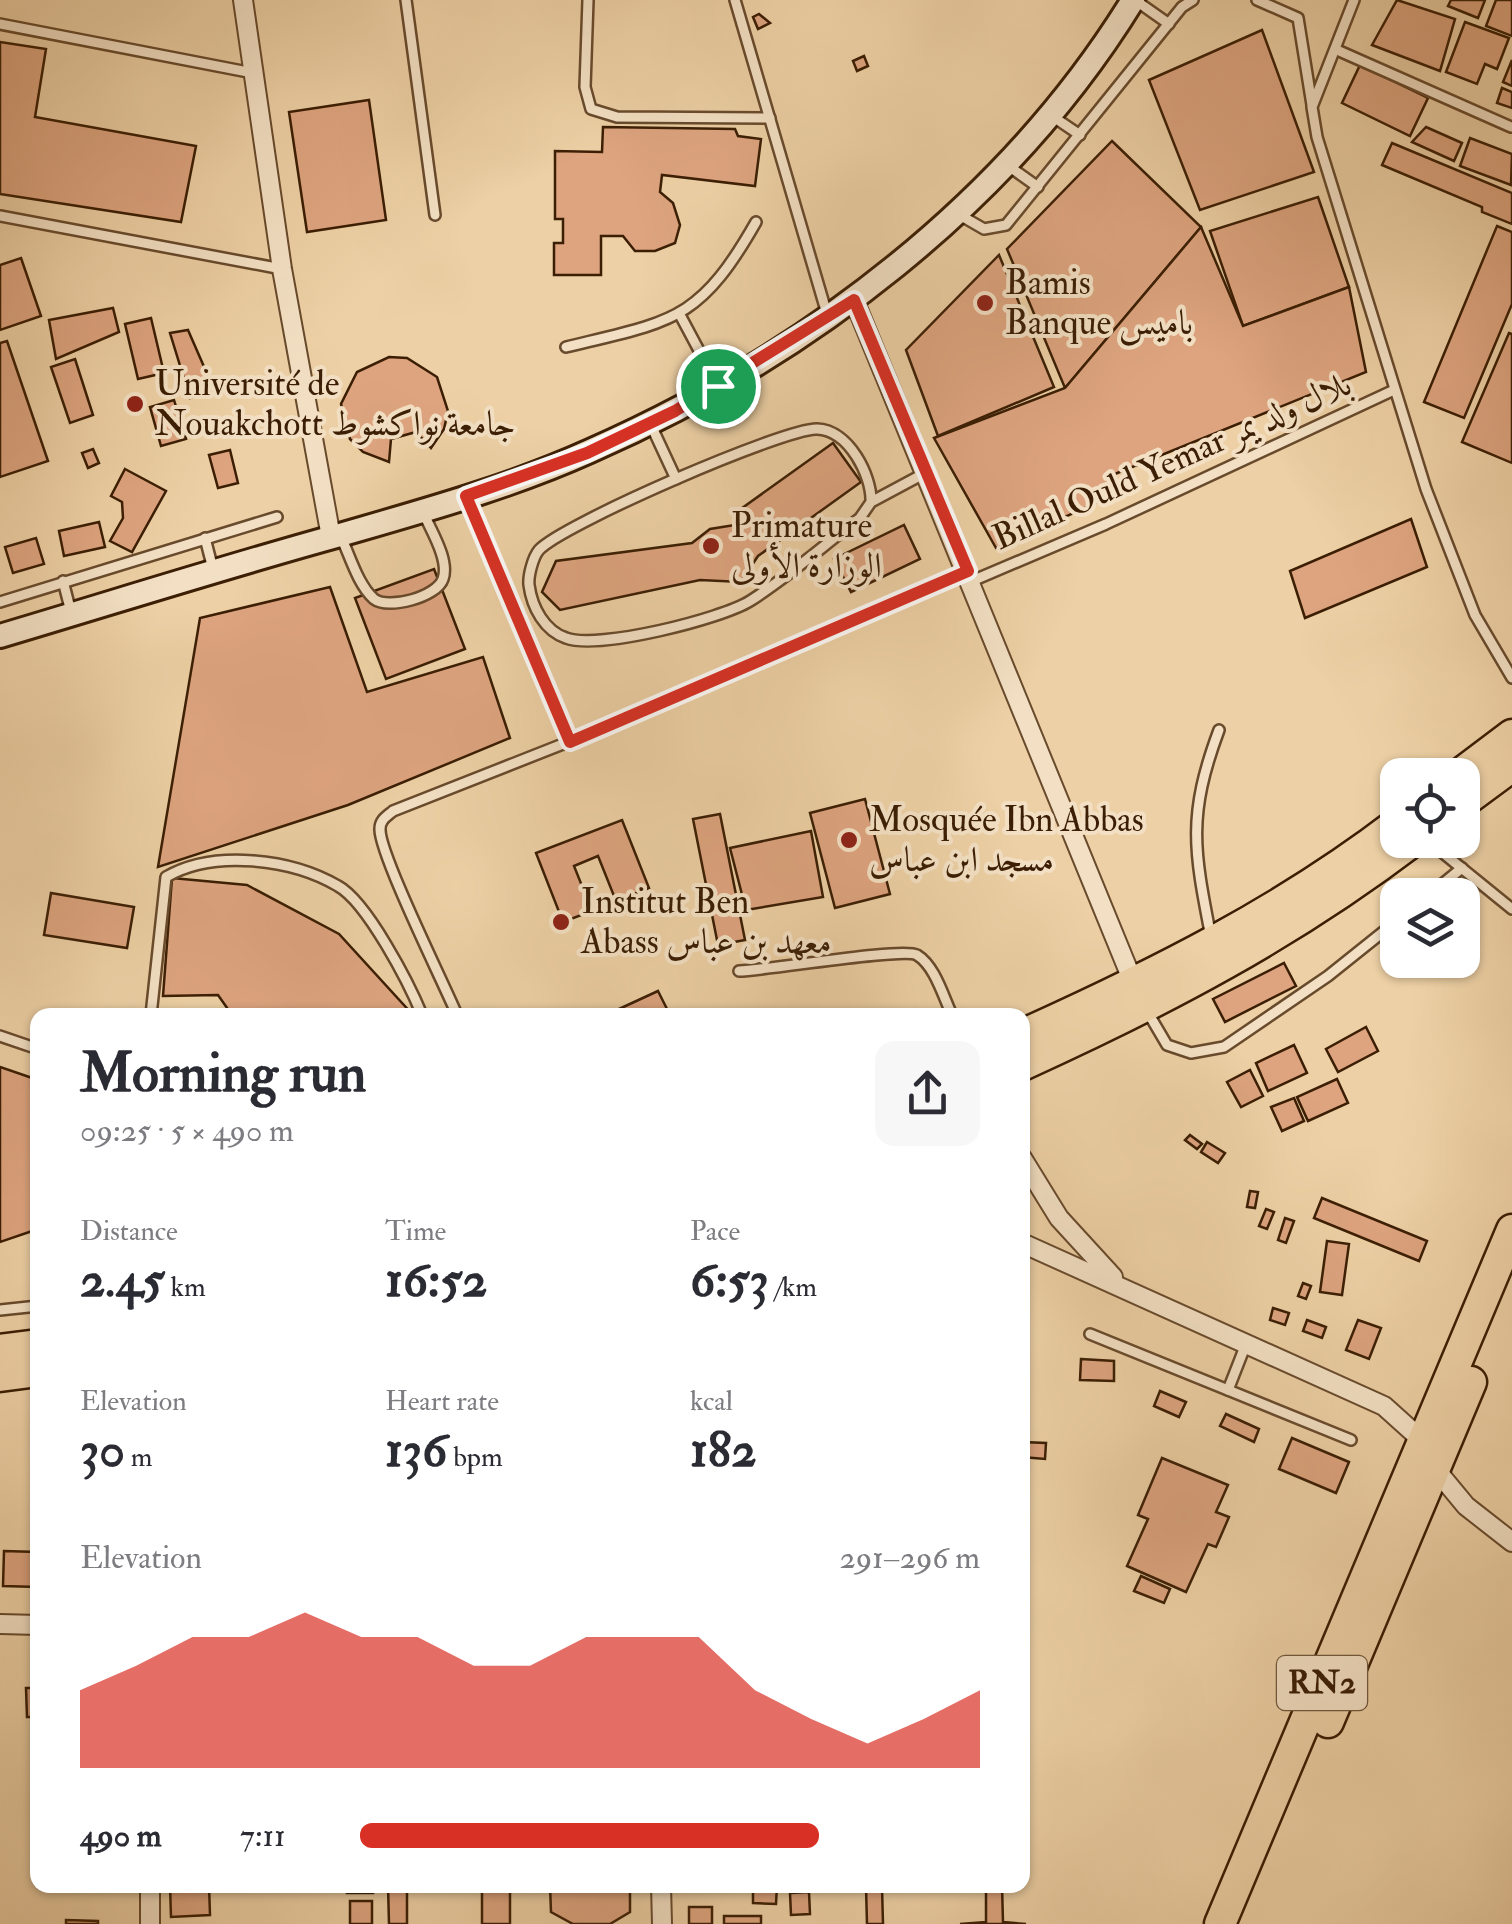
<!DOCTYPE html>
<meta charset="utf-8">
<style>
:root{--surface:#fff;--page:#f7f7f7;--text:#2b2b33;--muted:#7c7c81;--accent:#d93025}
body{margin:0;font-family:"IM FELL Double Pica",Amiri,serif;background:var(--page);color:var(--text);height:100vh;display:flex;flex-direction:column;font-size:38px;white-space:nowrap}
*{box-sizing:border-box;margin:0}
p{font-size:32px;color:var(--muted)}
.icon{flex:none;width:55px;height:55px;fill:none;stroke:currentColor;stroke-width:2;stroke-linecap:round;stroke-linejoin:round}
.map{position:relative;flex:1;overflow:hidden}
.details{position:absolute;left:30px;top:1008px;width:1000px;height:885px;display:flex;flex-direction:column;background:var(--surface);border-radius:20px;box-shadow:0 2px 8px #0004}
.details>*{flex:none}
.fabs{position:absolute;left:1380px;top:758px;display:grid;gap:20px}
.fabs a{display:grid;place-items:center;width:100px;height:100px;border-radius:20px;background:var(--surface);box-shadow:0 2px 8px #0004;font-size:50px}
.pin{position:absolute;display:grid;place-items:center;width:85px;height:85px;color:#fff;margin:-42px;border:5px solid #fff;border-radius:50%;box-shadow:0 2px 10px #0007}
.round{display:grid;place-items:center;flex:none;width:105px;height:105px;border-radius:20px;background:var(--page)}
.summary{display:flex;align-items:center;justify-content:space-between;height:170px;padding:0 50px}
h1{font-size:55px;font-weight:700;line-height:75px}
.stats{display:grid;grid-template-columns:repeat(3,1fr);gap:15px;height:170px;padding:10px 50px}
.stats div{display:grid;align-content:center}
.stats b{font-size:50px;font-weight:700}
.stats small{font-size:28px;font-weight:400}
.stats p{font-size:28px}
.chart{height:280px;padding:20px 50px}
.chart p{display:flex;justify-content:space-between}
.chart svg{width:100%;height:180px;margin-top:10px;fill:var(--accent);opacity:.7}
ul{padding:0 50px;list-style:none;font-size:32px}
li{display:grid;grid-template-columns:160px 120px 1fr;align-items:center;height:75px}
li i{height:25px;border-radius:12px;background:var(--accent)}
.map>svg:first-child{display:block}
.building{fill:#dda47f;stroke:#3b1e04;stroke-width:2.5}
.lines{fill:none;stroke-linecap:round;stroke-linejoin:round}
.lane-casing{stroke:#684a2c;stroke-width:14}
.street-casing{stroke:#684a2c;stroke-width:22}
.secondary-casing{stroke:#3b1e04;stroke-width:28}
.highway-casing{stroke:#3b1e04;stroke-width:35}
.lane{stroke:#f3e0c4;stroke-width:9}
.street{stroke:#f3e0c4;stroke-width:18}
.secondary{stroke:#f3e0c4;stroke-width:22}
.highway{stroke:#edd0a5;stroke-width:30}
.route-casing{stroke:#fff;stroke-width:20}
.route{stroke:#d93025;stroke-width:12}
.poi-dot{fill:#8f2418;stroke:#f3e0c4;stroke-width:4}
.labels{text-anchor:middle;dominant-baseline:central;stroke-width:8;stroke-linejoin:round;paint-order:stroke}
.shield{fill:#f3e0c4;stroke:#72583e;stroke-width:2.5}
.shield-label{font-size:32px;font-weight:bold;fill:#3b1e04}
.poi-label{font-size:35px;fill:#3b1e04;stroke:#f3e0c4;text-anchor:start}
.street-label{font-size:35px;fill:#3b1e04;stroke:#f3e0c4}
</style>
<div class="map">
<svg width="1512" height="1924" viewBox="0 0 1512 1924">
<rect width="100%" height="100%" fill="#edd0a5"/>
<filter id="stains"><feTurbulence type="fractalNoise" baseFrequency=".002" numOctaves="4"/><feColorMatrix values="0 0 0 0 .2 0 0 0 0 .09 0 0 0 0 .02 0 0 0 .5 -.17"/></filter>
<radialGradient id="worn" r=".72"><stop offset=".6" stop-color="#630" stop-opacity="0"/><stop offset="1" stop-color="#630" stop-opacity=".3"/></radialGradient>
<g class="building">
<polygon points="1397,0 1455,19 1440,71 1372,45"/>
<polygon points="1451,0 1485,0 1478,18 1448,6"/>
<polygon points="1496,0 1512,0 1512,36 1486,26"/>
<polygon points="759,14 770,23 758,29 753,17"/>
<polygon points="1465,22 1509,38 1497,69 1485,64 1477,84 1446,72"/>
<polygon points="1262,30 1314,172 1200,210 1149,80"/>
<polygon points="0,42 46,49 35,117 196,146 181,222 0,194"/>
<polygon points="864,56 868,66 857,71 853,61"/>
<polygon points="1512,60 1512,86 1503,82"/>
<polygon points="1360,65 1428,98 1410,136 1342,103"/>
<polygon points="1502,88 1512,92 1512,108 1497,103"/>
<polygon points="369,100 386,220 307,232 289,112"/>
<polygon points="603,127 735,129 738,136 761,139 755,186 662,175 660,192 673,203 680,225 675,243 655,251 635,251 623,236 601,236 601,275 554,275 554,243 563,243 563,219 555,219 555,151 602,152"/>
<polygon points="1426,127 1462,143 1454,161 1412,142"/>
<polygon points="1470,138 1512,154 1511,185 1460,166"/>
<polygon points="1112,141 1201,227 1065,388 1007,249"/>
<polygon points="1392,143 1512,193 1512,224 1482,212 1482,207 1382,165"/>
<polygon points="1318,197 1349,287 1243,326 1210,231"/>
<polygon points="1497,226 1512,232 1512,304 1464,418 1424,402"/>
<polygon points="1201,227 1243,326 1349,287 1366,372 1110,476 1118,493 996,548 934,438 1065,388"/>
<polygon points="999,255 1054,387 938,436 906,350"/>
<polygon points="21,258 41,316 0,330 0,265"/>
<polygon points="113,308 119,332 56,359 49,320"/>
<polygon points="151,318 164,373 138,379 125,324"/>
<polygon points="188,330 215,392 190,398 170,333"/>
<polygon points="1509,333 1512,334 1512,463 1462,442"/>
<polygon points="7,341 48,461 0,477 0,343"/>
<polygon points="389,357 407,358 437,377 448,411 444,429 431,448 416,432 391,439 389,462 363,452 350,439 341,404 357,372"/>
<polygon points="75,359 93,415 70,423 51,367"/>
<polygon points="174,400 186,439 161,446 150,407"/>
<polygon points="833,443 861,482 758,556 741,582 700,580 560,610 542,592 556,561 692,543 710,529 741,524 738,511"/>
<polygon points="93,449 99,463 88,468 82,453"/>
<polygon points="230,450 238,483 218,488 209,455"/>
<polygon points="125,469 166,491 132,552 110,541 123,518 122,502 111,496"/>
<polygon points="1411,519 1427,567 1305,618 1290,571"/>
<polygon points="99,522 105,547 64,556 59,531"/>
<polygon points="904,525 920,559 851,592 834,559"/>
<polygon points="36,538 44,564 13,573 5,547"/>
<polygon points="434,569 465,649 386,679 355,598"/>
<polygon points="330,587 367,692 483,657 510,738 348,805 158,867 200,618"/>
<polygon points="865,799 890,894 835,908 810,813"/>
<polygon points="720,814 745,940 718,945 693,819"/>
<polygon points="622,820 649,888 616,901 598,856 574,866 592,911 563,922 536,853"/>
<polygon points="811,831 823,897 746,910 730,848"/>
<polygon points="172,878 247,885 339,934 413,1015 232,1015 218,995 163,996"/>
<polygon points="51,893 134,907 127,948 44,935"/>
<polygon points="1284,963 1296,986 1225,1022 1213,999"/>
<polygon points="658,991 670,1015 606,1015"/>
<polygon points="1366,1027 1378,1051 1338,1072 1326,1049"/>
<polygon points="1294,1045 1307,1073 1268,1091 1256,1063"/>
<polygon points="0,1067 38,1080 38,1229 0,1242"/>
<polygon points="1250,1070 1263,1096 1241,1107 1227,1082"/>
<polygon points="1337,1079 1348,1103 1308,1121 1297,1097"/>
<polygon points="1294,1098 1304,1121 1282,1131 1271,1107"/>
<polygon points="1190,1135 1202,1144 1197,1149 1185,1140"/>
<polygon points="1207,1142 1225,1153 1218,1163 1201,1152"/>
<polygon points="1250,1191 1258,1192 1255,1208 1247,1207"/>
<polygon points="1322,1198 1427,1241 1419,1261 1314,1218"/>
<polygon points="1266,1209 1274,1212 1267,1229 1259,1226"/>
<polygon points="1285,1218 1294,1221 1286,1243 1278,1240"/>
<polygon points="1327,1241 1349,1244 1342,1295 1320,1292"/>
<polygon points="1303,1283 1311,1286 1306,1299 1298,1296"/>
<polygon points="1273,1308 1289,1313 1285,1325 1270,1320"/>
<polygon points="1307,1320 1326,1327 1322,1338 1303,1331"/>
<polygon points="1358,1320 1381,1328 1369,1359 1346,1350"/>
<polygon points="1081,1359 1114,1361 1114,1381 1080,1380"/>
<polygon points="1160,1391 1186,1402 1179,1417 1154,1406"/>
<polygon points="1226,1414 1259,1429 1254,1442 1220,1426"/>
<polygon points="1292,1438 1349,1462 1336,1493 1279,1469"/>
<polygon points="1022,1442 1046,1443 1045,1459 1022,1457"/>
<polygon points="1162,1458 1228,1485 1216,1512 1229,1517 1216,1547 1208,1544 1186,1592 1127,1566 1148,1519 1138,1515"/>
<polygon points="4,1551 38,1552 38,1587 3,1586"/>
<polygon points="1141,1576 1170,1589 1164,1603 1134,1591"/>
<polygon points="26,1688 38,1688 38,1717 27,1717"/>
<rect x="1022" y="1716" width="6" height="21"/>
<polygon points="170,1885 209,1885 210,1915 171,1917"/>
<rect x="347" y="1885" width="26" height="8"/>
<polygon points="388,1885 407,1885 407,1924 389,1924"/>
<rect x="482" y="1885" width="28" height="39"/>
<polygon points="550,1885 630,1885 630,1912 610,1924 573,1924 551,1912"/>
<polygon points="753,1885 777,1885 776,1904 753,1903"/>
<polygon points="906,1885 882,1887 883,1924 867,1924 866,1887 839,1886"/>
<polygon points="986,1885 1002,1885 1003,1922 1026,1924 960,1924 986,1922"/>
<polygon points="809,1892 810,1914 791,1915 790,1893"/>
<rect x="350" y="1901" width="22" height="23"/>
<rect x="689" y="1907" width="23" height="17"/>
<rect x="724" y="1916" width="37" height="8"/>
<polygon points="66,1920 98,1921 98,1924 66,1924"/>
</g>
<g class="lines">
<defs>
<g id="lane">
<polyline points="406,0 435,215"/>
<polyline points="588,0 585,87 591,109 617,117 770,118"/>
<polyline points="735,0 827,314"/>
<polyline points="1135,0 1169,24"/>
<polyline points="1257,0 1298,18 1312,105"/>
<polyline points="1354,0 1312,107 1317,137 1426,489 1475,615 1512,678"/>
<polyline points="0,24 253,73"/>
<polyline points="1337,50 1511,127"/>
<polyline points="1052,116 1080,135"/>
<polyline points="1007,165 1038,187"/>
<polyline points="958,214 984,229 1006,225 1182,7 1193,0"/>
<polyline points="0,216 282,269"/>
<polyline points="679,313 718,386"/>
<path d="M566,347C673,321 699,322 756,222"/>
<polyline points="650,423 676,479"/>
<polyline points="468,501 570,742"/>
<path d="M871,502C872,476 849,430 817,429C784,428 561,525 539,550C533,557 528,576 529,585C532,608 545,631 566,638C598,650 721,619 750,601C788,577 824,545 860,518L871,502L927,472"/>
<path d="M341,537C350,556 358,585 374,599C388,610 437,597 443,579C450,560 430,529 423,512"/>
<polyline points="205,538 213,569"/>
<polyline points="63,581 71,612"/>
<polyline points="972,581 1106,524 1394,390"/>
<polyline points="0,602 277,517"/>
<polyline points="1427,840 1512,909"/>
<polyline points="1429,895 1462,868"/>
<path d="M1211,937C1194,850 1187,816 1219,730"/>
<path d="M739,971C770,970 903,947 917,955C935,966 943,996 952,1015"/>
<polyline points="1147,1011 1167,1045 1191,1053 1224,1047 1328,976 1398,920"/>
<path d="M151,1015L166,877C214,849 292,859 338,886C367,902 409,983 422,1015"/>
<path d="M457,1015C444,984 379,853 380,829C380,820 386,817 393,811L634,716L965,572"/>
<polyline points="0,1036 38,1049"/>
<polyline points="0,1310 38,1306"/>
<polyline points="1090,1334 1351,1440"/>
<polyline points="1228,1390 1246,1344"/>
</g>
<g id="street">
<polyline points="243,0 282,269 331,537"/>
<polyline points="854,300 1136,989"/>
<polyline points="1022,1158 1059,1218 1113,1277"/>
<polyline points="1022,1243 1384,1406 1424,1442 1437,1471 1466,1506 1512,1542"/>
<polyline points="0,1624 38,1625"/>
<polyline points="150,1885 150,1924"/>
<polyline points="661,1885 662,1924"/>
</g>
<path id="secondary" d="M0,636C111,603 221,568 333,537C419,512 508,488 590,451C806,356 1009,202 1133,0"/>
<g id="highway">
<polyline points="1459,775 1512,735"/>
<polyline points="1462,803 1512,766"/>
<path d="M1022,1035C1155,975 1282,912 1398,823"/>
<path d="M1022,1065C1165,1000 1289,935 1414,840"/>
<polyline points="0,1350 38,1345"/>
<polyline points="0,1376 38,1371"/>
<polyline points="1328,1722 1471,1382"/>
<polyline points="1220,1924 1512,1230"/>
</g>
</defs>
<use href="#lane" class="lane-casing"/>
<use href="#street" class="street-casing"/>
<use href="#secondary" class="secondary-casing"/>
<use href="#highway" class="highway-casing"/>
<use href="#lane" class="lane"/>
<use href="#street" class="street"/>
<use href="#secondary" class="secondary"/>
<use href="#highway" class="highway"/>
</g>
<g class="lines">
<defs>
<polygon id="route" points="854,300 968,571 570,742 466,496 587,453 675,411"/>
</defs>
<use href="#route" class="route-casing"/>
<use href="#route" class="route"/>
</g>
<g class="poi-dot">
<circle cx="985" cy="303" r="10"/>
<circle cx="135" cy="404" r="10"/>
<circle cx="711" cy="546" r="10"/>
<circle cx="849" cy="840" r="10"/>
<circle cx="561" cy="922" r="10"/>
</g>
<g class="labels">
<rect class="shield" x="1277" y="1656" width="90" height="54" rx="8"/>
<g class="shield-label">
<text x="1322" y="1683">RN2</text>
</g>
<g class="poi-label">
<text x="1005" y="283">Bamis<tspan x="1005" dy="40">Banque باميس</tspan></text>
<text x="155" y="384">Université de<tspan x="155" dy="40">Nouakchott جامعة نواكشوط</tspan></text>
<text x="731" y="526">Primature<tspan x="731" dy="40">الوزارة الأولى</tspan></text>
<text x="869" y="820">Mosquée Ibn Abbas<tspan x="869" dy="40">مسجد ابن عباس</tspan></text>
<text x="581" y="902">Institut Ben<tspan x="581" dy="40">Abass معهد بن عباس</tspan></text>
</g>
<g class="street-label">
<text transform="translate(1172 461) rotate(-24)">Billal Ould Yemar بلال ولد يمر</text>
</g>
</g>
<rect width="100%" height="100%" filter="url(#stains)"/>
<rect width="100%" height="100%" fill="url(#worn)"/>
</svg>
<div class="fabs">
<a><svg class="icon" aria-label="locate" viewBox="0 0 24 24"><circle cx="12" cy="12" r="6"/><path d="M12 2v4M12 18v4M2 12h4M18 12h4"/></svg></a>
<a><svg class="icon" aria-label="layers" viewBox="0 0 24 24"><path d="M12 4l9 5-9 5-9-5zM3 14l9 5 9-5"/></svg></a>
</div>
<div class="pin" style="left:718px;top:386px;background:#1e9e55"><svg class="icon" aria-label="arrive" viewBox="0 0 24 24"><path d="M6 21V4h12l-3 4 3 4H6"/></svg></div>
<section class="details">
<div class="summary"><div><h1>Morning run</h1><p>09:25 · 5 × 490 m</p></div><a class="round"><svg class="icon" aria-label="share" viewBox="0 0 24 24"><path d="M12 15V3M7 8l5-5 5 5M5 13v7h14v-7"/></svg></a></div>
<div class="stats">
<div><p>Distance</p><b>2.45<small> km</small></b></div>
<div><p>Time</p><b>16:52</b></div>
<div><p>Pace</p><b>6:53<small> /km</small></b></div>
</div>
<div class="stats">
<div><p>Elevation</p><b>30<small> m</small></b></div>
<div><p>Heart rate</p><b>136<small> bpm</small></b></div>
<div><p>kcal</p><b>182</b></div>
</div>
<div class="chart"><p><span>Elevation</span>291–296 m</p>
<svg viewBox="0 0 160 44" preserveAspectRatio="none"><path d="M0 44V25L10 19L20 12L30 12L40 6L50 12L60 12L70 19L80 19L90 12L100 12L110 12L120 25L130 32L140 38L150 32L160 25V44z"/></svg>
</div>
<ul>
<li><b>490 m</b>7:11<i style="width:74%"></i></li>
</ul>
</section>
</div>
